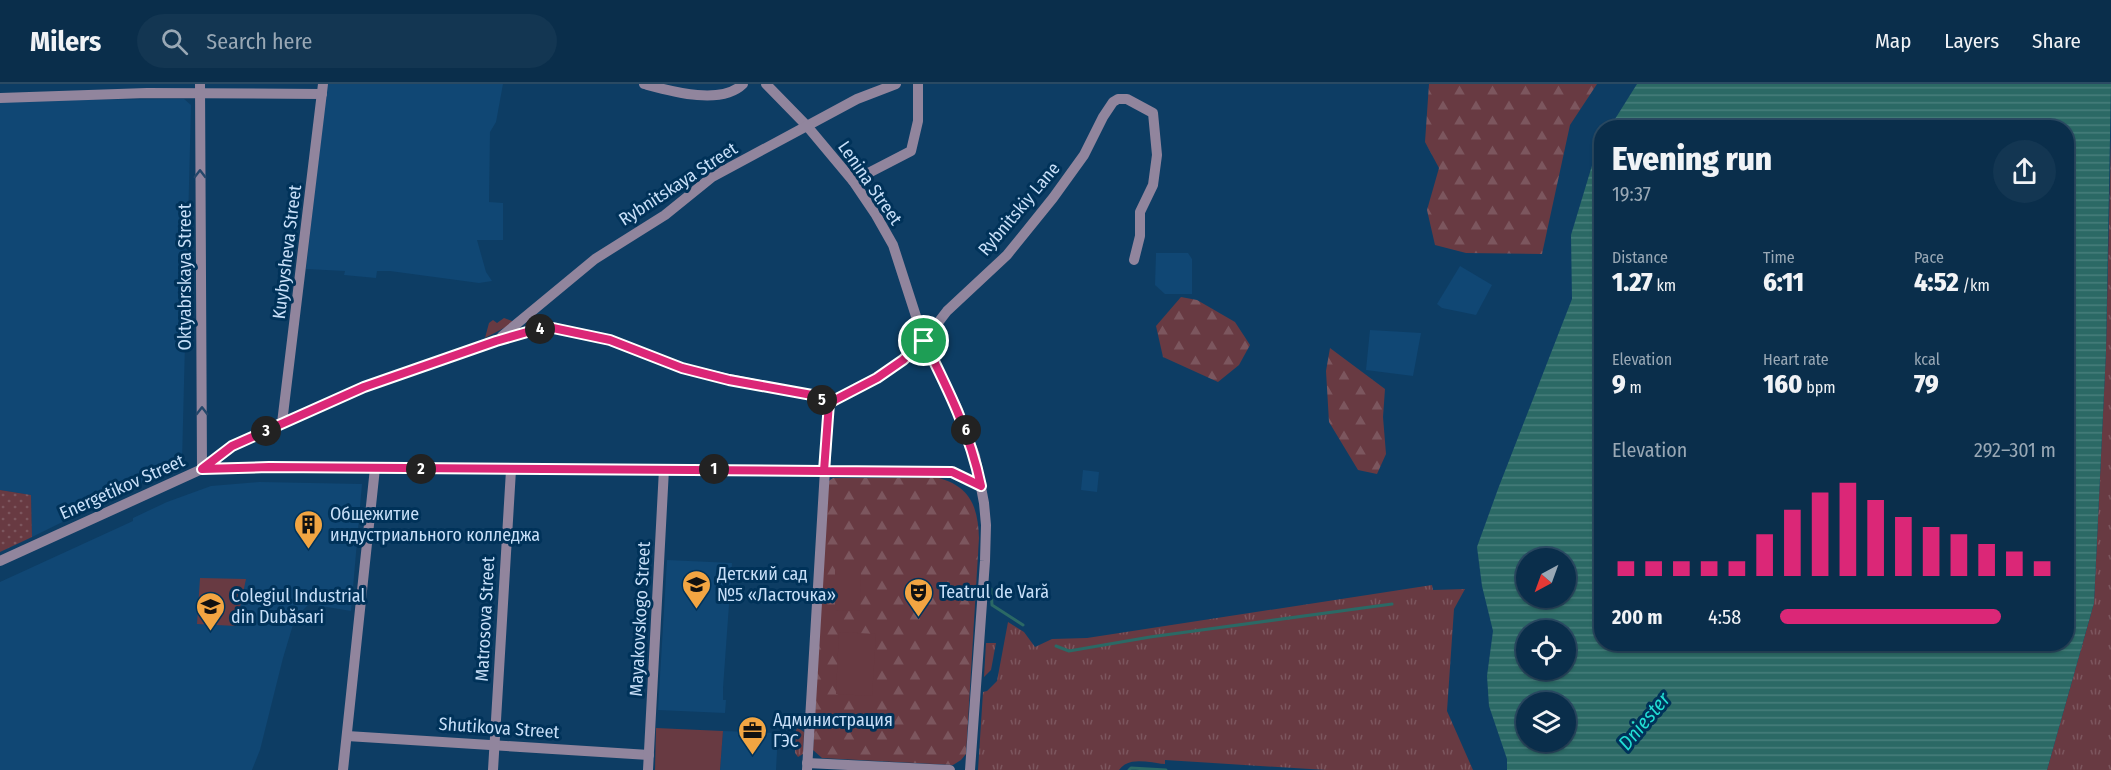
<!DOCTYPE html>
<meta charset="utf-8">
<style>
:root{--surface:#0a2e4b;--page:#133652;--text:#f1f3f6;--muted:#99a8b5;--line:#2a4a63;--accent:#db2777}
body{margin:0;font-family:"Fira Sans Condensed",sans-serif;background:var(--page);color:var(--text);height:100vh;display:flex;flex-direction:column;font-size:22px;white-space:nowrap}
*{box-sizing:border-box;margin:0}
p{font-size:20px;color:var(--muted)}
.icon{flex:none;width:33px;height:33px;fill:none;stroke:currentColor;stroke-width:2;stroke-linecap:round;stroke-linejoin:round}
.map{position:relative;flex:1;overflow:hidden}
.sheet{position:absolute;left:1594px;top:36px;width:480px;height:531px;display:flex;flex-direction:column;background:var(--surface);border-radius:24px;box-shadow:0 2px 4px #0004,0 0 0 2px var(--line)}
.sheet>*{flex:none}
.needle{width:39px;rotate:221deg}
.buttons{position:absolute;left:1516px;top:464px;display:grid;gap:12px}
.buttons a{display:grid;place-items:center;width:60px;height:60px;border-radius:50%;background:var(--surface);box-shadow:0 2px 4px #0004,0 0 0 2px var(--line);font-size:30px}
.pin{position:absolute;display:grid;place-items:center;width:51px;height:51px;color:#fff;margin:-26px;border:3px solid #fff;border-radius:50%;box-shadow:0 2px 6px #0007}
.km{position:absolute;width:30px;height:30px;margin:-15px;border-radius:50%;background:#222;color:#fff;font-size:16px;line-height:30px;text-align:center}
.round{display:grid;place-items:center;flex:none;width:63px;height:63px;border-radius:32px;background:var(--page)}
.summary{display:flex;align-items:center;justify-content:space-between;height:102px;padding:0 18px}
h1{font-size:33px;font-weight:800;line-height:45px}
.stats{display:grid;grid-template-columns:repeat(3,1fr);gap:9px;height:102px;padding:6px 18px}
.stats div{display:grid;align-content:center}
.stats b{font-size:26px;font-weight:800}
.stats small{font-size:16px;font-weight:400}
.stats p{font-size:16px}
.chart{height:168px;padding:12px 18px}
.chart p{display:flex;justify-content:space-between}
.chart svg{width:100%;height:108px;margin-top:6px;stroke:var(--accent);stroke-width:6}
ul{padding:0 18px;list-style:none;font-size:20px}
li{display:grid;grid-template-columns:96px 72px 1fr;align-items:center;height:45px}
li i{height:15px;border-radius:8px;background:var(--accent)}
header{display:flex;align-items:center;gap:36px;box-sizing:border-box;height:84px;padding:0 30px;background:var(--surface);border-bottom:2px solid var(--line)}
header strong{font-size:28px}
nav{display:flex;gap:33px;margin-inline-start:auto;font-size:21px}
.search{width:420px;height:54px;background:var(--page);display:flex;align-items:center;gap:15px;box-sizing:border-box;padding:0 21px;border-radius:33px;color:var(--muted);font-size:22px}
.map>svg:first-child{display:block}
.built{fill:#104774}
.grass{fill:url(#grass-tufts)}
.forest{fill:url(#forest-firs)}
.park{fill:url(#park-dots)}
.garden{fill:#683a42}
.water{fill:url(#water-rules);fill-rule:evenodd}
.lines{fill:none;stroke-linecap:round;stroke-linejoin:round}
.stream{stroke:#2b6965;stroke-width:3}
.minor{stroke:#91859d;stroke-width:10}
.oneway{stroke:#24476a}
.route-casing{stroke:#fff;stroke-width:12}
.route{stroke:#db2777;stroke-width:8}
.labels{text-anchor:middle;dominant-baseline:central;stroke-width:6;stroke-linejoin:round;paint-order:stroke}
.street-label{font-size:18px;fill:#c7dff8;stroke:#003259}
.poi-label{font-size:18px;fill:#c7dff8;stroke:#003259;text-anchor:start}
.water-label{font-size:20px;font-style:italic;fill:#21ded4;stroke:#003259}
</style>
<header>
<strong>Milers</strong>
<div class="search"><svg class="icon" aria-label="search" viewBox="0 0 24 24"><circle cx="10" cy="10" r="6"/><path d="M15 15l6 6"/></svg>Search here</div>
<nav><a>Map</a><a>Layers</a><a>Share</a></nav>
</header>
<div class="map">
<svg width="2111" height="686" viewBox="0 0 2111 686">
<defs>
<pattern id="grass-tufts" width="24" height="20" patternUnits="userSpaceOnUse" patternTransform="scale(1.5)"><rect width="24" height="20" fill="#683a42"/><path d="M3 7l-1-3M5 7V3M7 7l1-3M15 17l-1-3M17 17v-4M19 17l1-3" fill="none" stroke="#7c565e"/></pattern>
<pattern id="forest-firs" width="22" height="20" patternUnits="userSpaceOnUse" patternTransform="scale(1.5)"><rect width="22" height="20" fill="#683a42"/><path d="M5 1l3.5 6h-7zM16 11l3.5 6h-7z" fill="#7c565e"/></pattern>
<pattern id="park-dots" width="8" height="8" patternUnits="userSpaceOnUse" patternTransform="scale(1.5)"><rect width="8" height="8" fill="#683a42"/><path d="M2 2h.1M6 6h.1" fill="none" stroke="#7c565e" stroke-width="1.8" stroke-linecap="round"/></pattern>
<pattern id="water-rules" width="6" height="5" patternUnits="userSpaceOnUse" patternTransform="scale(1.5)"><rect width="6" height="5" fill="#2b6965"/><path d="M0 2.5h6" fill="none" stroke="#487e7c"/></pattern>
</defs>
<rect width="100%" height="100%" fill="#0d3d64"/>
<g class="built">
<polygon points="327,0 503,0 496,38 490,48 489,118 503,119 503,156 477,156 486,188 492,197 479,199 390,187 377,187 376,194 344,191 345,187 306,185"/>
<polygon points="184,15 191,21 182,379 32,453 31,411 0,406 0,18 34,16"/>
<polygon points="1156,169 1188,169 1192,175 1192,210 1165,210 1155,201"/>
<polygon points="1460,182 1492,201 1476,231 1442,224 1437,220"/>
<polygon points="1370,246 1421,249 1413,292 1366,286"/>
<polygon points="1083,386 1099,388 1097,408 1081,406"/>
<polygon points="259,398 362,400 351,527 309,520 295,534 283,574 260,666 252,686 0,686 0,498 133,437 133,434 167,418 211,402"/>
<polygon points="667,476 732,479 723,604 723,616 726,616 725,629 658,626"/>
<polygon points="723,647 778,649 776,686 720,686"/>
</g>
<g class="grass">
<polygon points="2111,52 2111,686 2047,686 2094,519 2106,267"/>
<polygon points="504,234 515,238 485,254 489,239 493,236 497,239"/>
<path d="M1432,501L1433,506L1465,505L1454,525L1447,627L1473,686H1326L1165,676V680C1149,679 1129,672 1119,686H978L983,608L987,607L997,597L1008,538L1024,548L1035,563L1052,555L1087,554Z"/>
<polygon points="986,559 996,559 991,586 984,593"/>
<polygon points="798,644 804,648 803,670 798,673 795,669 796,646"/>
</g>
<g class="forest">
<polygon points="1429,0 1597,0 1570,41 1542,170 1466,169 1435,161 1427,126 1439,84 1425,58"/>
<polygon points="1181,213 1197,216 1235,238 1250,261 1239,281 1218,298 1163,273 1156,242"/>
<polygon points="1330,264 1385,305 1383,333 1386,370 1377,390 1358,386 1329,338 1326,287"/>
<path d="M833,394H939C971,403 978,424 979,454L966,670L961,676L953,681L822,674L813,666L827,398Z"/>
</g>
<polygon class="park" points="0,406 31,411 32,453 0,468"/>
<g class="garden">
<polygon points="835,480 861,480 860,527 835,526"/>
<polygon points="200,494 246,495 236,542 197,540"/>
<polygon points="839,548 876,550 872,612 836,610"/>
<polygon points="656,644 723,647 720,686 655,686"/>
</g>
<path class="water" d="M1637,0H2111L2106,267L2094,519L2047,686H1507V675L1489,622L1487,592L1493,547L1482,502L1477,463L1498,405L1572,215L1571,151L1597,65L1602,57V560H2067V44L1610,43ZM1527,474H1566V513H1527ZM1527,546H1566V585H1527ZM1527,618H1566V657H1527Z"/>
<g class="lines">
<g class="stream">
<polyline points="991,505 992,521 1023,541"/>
<polyline points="1056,562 1069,567 1150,553 1392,520"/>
<polyline points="1129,686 1131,684 1166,686"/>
</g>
<g class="minor">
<polyline points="200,0 202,385"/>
<path d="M644,0C670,7 721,22 743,0"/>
<polyline points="766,0 807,42 853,97 876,131 893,161 924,257 958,326 975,372 984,419 986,441 985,477 970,686"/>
<polyline points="0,14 147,9 322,10"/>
<polyline points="853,97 911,67 918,37 918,0"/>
<polyline points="502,252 595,175 665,131 712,93 857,15 896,0"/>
<polyline points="282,339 323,0"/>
<polyline points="202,385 232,362 364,303 496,257 541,244 553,244 610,256 682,284 729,295 812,311 829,319 877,294 903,276 924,257 947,227 1007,171 1053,114 1084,71 1103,33 1113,18 1118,15 1127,15 1153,29 1157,71 1153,101 1140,128 1140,152 1134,176"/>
<polyline points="0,477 202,385 269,383 952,388 981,402"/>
<polyline points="347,652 649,671"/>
<polyline points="807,679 950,686"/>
<polyline points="343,686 375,384"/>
<polyline points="493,686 511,386"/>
<polyline points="648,686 664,385"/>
<polyline points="807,686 829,319"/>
</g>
</g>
<defs><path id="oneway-chevron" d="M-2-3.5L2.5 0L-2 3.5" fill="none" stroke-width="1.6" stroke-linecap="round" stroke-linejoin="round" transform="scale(1.5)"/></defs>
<g class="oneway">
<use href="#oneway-chevron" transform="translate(200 90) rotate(-90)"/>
<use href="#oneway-chevron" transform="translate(202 327) rotate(-90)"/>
</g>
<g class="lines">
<defs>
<path id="route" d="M924,257L903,276L877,294L829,319L824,387L269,383L202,385L232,362L364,303L496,257L541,244H553L610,256L682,284L729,296L812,311L829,319L824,387L952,388L981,402C970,349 948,305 924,257"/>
</defs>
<use href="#route" class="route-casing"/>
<use href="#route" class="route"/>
</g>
<defs>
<symbol id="building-pin" viewBox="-11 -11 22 30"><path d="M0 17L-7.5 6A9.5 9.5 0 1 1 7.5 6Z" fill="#f2a542" stroke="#003259"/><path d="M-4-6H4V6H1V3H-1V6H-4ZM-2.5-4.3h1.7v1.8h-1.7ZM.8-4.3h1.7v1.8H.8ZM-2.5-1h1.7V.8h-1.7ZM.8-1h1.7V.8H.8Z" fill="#111"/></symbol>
<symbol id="school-pin" viewBox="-11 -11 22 30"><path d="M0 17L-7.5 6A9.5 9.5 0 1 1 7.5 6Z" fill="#f2a542" stroke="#003259"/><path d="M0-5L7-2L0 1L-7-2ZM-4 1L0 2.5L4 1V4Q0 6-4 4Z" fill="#111"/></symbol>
<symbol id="theatre-pin" viewBox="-11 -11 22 30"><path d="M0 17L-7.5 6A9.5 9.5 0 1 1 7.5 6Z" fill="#f2a542" stroke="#003259"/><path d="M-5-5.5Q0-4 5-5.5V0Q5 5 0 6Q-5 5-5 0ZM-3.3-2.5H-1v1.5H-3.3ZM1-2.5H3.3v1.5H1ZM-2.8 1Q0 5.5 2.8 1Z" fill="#111"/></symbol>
<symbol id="university-pin" viewBox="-11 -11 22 30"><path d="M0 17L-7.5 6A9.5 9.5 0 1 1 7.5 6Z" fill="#f2a542" stroke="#003259"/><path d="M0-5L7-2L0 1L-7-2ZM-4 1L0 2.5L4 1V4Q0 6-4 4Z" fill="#111"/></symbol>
<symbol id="office-pin" viewBox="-11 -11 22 30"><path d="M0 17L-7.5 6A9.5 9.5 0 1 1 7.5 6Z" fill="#f2a542" stroke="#003259"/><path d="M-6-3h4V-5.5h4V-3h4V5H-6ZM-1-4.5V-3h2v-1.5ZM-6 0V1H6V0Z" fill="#111"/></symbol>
</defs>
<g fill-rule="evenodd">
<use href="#building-pin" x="292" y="424" width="33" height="45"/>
<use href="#school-pin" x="680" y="484" width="33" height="45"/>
<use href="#theatre-pin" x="902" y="492" width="33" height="45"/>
<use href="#university-pin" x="194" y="506" width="33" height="45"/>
<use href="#office-pin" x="736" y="630" width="33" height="45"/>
</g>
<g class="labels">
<g class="street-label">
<text transform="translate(870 99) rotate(55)">Lenina Street</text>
<text transform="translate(678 100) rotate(-33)">Rybnitskaya Street</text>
<text transform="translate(1019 125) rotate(-50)">Rybnitskiy Lane</text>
<text transform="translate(287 168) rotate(-83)">Kuybysheva Street</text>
<text transform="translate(185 193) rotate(-90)">Oktyabrskaya Street</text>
<text transform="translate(122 403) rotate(-24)">Energetikov Street</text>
<text transform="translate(485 535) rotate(-87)">Matrosova Street</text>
<text transform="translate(640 535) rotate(-87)">Mayakovskogo Street</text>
<text transform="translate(499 644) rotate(4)">Shutikova Street</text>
</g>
<g class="poi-label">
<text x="330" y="430">Общежитие<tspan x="330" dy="21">индустриального колледжа</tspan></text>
<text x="717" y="490">Детский сад<tspan x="717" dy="21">№5 «Ласточка»</tspan></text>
<text x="939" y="508">Teatrul de Vară</text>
<text x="231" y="512">Colegiul Industrial<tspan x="231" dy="21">din Dubăsari</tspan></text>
<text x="773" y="636">Администрация<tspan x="773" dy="21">ГЭС</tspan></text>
</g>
<g class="water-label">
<text transform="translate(1644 637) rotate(-50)">Dniester</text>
</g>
</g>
</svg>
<div class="buttons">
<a><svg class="needle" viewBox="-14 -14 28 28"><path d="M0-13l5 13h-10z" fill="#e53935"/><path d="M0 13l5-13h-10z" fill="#99a8b5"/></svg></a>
<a><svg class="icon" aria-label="locate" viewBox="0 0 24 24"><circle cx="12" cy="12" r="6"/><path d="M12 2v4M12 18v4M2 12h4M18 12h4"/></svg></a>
<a><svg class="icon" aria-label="layers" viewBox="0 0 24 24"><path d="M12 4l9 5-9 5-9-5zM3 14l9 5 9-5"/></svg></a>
</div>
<div class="pin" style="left:924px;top:257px;background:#1e9e55"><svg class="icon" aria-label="arrive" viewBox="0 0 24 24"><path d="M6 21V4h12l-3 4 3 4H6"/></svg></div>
<b class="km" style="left:714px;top:385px">1</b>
<b class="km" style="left:421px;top:385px">2</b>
<b class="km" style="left:266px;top:347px">3</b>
<b class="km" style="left:540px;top:245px">4</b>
<b class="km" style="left:822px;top:316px">5</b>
<b class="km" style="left:966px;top:346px">6</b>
<section class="sheet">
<div class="summary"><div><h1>Evening run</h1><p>19:37</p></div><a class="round"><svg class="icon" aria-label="share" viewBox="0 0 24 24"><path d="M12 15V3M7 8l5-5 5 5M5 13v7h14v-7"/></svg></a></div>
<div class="stats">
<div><p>Distance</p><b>1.27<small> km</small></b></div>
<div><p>Time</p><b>6:11</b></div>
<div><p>Pace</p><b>4:52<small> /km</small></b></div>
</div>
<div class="stats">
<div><p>Elevation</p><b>9<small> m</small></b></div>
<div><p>Heart rate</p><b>160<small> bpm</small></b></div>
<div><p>kcal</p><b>79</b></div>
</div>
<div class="chart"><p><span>Elevation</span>292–301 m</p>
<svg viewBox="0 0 160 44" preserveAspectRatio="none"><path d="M5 44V38M15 44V38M25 44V38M35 44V38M45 44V38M55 44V27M65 44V17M75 44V10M85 44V6M95 44V13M105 44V20M115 44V24M125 44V27M135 44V31M145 44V34M155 44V38"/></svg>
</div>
<ul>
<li><b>200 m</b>4:58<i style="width:80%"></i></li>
</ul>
</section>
</div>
